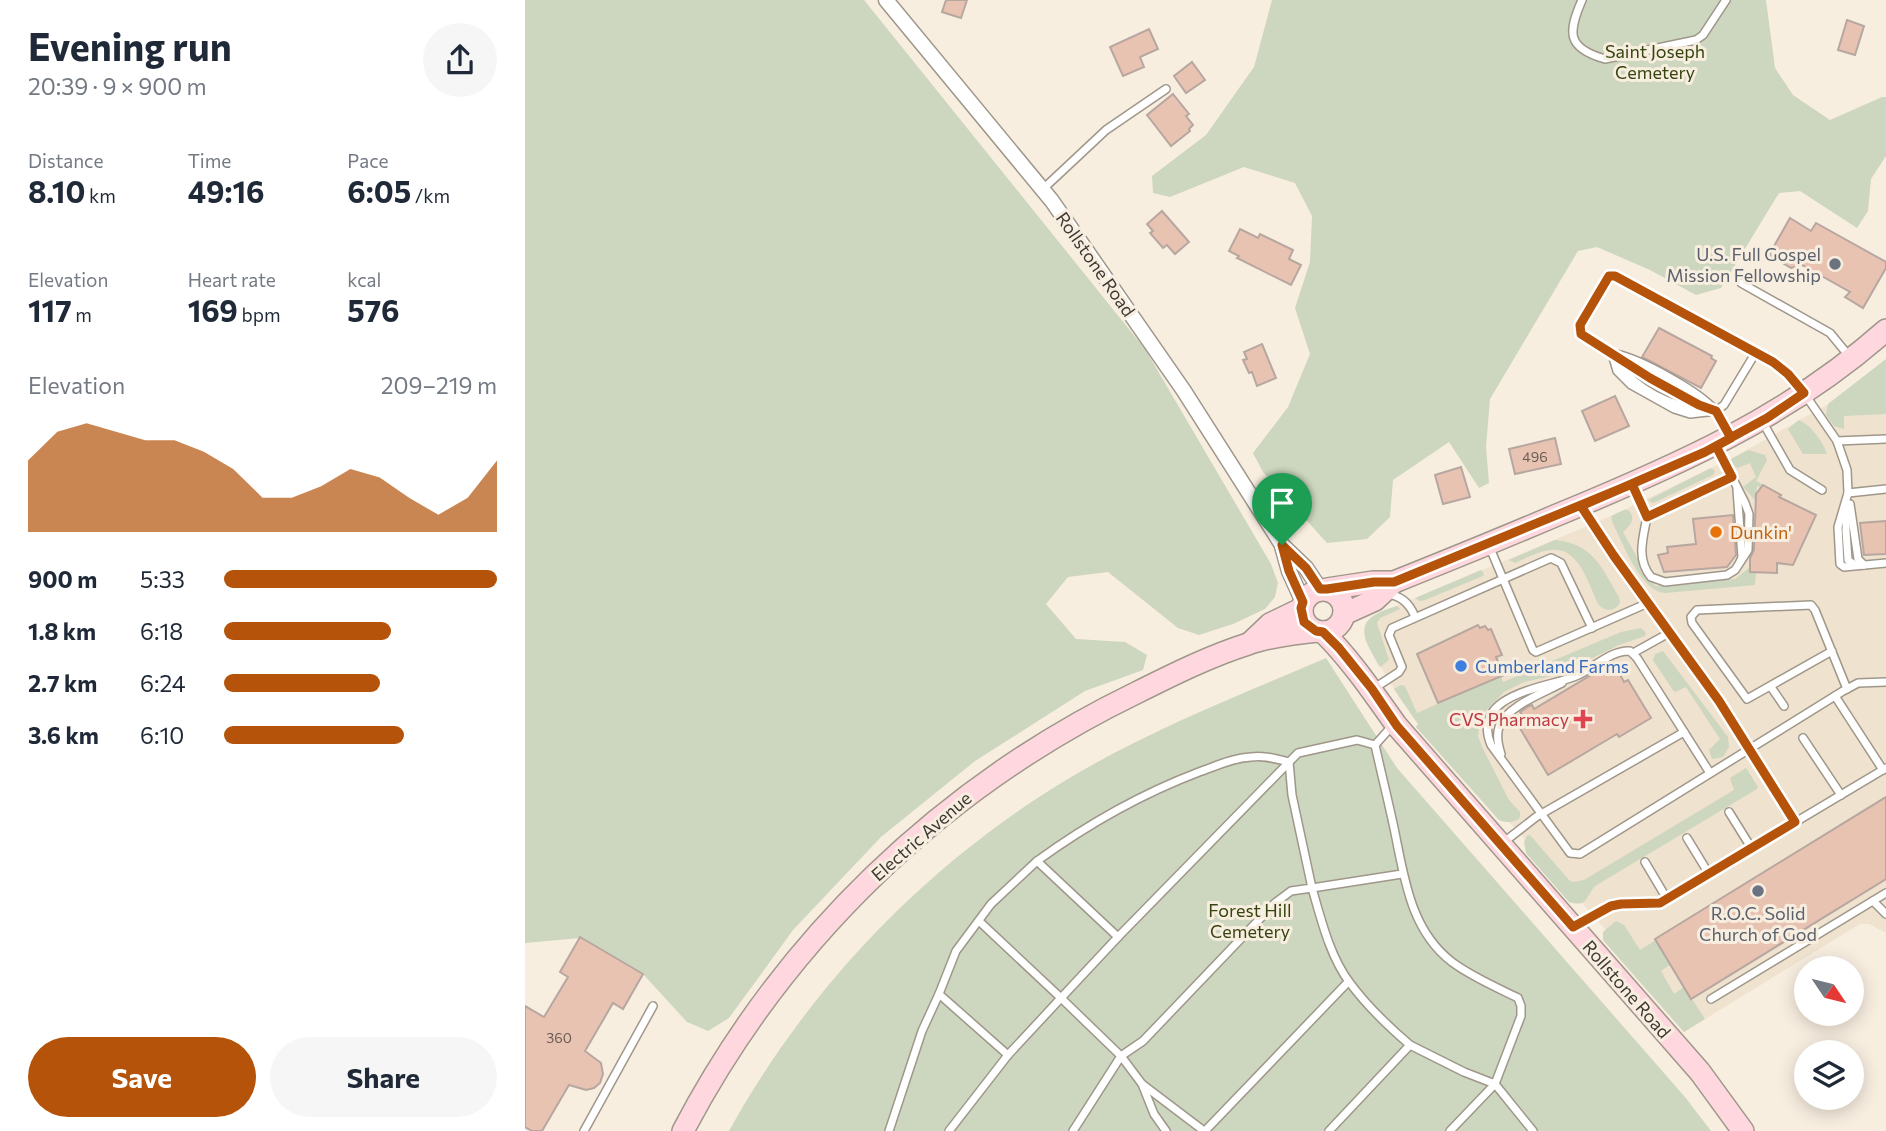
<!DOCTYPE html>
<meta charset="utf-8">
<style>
:root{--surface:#fff;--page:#f6f6f7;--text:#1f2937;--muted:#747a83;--accent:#b45309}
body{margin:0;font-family:Commissioner,sans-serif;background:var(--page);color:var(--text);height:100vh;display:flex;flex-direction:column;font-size:26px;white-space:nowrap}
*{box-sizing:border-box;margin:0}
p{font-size:23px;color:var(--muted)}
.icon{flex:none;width:38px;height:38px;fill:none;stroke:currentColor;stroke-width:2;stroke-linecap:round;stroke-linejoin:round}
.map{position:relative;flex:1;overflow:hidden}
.panel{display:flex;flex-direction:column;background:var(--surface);width:525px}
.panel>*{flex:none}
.needle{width:46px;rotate:125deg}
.controls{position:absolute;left:1269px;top:956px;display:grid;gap:14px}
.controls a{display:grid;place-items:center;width:70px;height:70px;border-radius:50%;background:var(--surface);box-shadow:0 4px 18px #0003;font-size:35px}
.pin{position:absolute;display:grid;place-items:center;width:60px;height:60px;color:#fff;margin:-72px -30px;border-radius:50% 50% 50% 0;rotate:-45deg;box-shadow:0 0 7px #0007}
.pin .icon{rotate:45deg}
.round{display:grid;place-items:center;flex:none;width:74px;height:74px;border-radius:37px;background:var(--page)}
.headline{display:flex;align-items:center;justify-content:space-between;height:119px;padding:0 28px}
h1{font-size:38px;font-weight:700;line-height:52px}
.stats{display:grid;grid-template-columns:repeat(3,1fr);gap:10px;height:119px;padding:7px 28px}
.stats div{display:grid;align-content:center}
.stats b{font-size:30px;font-weight:700}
.stats small{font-size:19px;font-weight:400}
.stats p{font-size:19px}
.chart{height:196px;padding:14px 28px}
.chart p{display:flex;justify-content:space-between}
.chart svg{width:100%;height:126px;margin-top:7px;fill:var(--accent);opacity:.7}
.cta{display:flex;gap:14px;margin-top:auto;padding:14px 28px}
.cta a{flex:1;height:80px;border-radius:42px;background:var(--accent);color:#fff;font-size:28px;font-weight:700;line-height:80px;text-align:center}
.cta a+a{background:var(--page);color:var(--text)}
ul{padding:0 28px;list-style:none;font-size:23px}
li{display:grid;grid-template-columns:112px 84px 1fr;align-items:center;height:52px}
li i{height:18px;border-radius:9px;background:var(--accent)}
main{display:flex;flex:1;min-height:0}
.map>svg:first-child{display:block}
.built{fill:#efe2ce}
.green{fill:#cdd6be}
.building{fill:#e8c3b2;stroke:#b7a7a0;stroke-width:2}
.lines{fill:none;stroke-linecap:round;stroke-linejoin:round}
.service-casing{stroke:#9f978a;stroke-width:10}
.minor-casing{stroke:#9f978a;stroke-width:17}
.secondary-casing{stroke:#9f978a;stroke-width:24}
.service{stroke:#fff;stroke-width:7}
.minor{stroke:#fff;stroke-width:14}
.secondary{stroke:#fed7df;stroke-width:21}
.route-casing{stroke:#fff;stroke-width:14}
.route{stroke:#b45309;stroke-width:9}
.worship-dot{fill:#6b7280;stroke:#f8eee0;stroke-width:2.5}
.food-dot{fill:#e8710a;stroke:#f8eee0;stroke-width:2.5}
.shop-dot{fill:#3f7fe0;stroke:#f8eee0;stroke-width:2.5}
.health-dot{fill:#e0444e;stroke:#f8eee0;stroke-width:2.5}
.labels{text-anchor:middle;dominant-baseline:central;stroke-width:6;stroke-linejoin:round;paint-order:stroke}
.number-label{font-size:14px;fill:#685c53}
.park-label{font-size:18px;fill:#36450f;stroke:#f8eee0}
.worship-label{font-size:18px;fill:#5b616d;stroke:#f8eee0;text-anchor:end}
.street-label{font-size:18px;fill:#3d3933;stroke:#f8eee0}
.food-label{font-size:18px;fill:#c56008;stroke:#f8eee0;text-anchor:start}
.shop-label{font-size:18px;fill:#366cbe;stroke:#f8eee0;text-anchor:start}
.health-label{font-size:18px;fill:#be3a42;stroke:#f8eee0;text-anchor:end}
</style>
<main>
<section class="panel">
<div class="headline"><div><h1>Evening run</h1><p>20:39 · 9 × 900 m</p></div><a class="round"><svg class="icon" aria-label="share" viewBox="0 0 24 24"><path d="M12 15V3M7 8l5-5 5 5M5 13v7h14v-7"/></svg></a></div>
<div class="stats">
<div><p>Distance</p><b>8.10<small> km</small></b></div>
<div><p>Time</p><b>49:16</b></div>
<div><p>Pace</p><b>6:05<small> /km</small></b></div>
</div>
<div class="stats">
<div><p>Elevation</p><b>117<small> m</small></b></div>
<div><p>Heart rate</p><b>169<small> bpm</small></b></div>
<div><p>kcal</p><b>576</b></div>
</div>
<div class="chart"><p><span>Elevation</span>209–219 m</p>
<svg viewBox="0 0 160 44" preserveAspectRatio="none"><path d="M0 44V19L10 9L20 6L30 9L40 12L50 12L60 16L70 22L80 32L90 32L100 28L110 22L120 25L130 32L140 38L150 32L160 19V44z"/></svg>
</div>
<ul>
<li><b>900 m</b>5:33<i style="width:100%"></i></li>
<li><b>1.8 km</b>6:18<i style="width:61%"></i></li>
<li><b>2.7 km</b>6:24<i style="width:57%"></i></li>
<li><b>3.6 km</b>6:10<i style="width:66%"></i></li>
</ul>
<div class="cta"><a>Save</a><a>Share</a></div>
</section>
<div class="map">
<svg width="1361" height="1131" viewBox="0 0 1361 1131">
<rect width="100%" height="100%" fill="#f8eee0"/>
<polygon class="built" points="1361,359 1361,933 1344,924 1335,924 1159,1032 1078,940 1080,929 1057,903 1044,902 1001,853 1000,839 984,822 974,820 891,727 893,724 875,699 840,641 840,627 850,615 1086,516 1211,456 1312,399"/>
<g class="green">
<polygon points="0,0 339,0 620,349 746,564 753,583 750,597 740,609 708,624 674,635 653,628 583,572 543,577 521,604 551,639 600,642 622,655 618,670 560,691 450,761 356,837 268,930 204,1018 183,1031 162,1022 118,974 55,938 0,943"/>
<polygon points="747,0 1241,0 1250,68 1268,95 1305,120 1357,97 1361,97 1361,156 1346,179 1343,211 1332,228 1275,191 1254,193 1196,288 1171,295 1125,270 1072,247 1053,251 965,399 961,447 964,483 954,488 924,442 868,480 865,517 842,539 802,543 738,472 728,453 763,407 785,354 770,308 785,262 787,216 770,183 719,167 645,197 628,193 627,176 681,135 729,67"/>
<polygon points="1361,359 1361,414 1319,416 1319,429 1309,426 1301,415 1303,404"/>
<path d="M1274,420C1287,426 1297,441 1302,454H1278L1263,429Z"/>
<polygon points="1223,450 1240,455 1242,460 1231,481 1238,485 1236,488 1232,486 1231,501 1218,487 1231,477 1225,463 1212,468 1206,464 1206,459"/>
<polygon points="1186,468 1190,471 1188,475 1128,503 1123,500"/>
<path d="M1099,510H1103C1112,518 1105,526 1098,532L1124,579L1131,586L1210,579L1225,567L1231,572L1230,585L1140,593C1116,592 1098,543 1088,524L1086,516Z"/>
<path d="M1030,540C1069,544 1076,567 1094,597L1095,603C1089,612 1080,612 1073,604C1064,585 1054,546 1026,550C1014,551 1001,558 990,563L984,560Z"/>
<polygon points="956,570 959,574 958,576 900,600 895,601 890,598"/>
<path d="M872,606L875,609L855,618L852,623L864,660L855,667C836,634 827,619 872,606Z"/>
<path d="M1116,628L1121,633L1120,636L1094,645L1035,674L999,682L979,692L956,716L953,736L957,747L984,800L995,812V817C991,823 980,823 974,820L891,727L893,724L869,689L876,685L880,686L892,713L976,676L978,682L1096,632Z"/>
<polygon points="1138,651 1203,737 1204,747 1198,757 1187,759 1184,750 1195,739 1161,687 1150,692 1148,690 1128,660 1130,654"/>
<path d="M801,658L872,768L1160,1097L1186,1131H204C287,981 411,854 560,769C637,725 720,693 801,658Z"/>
<path d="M1221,768L1233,787L1232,789L1070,886C1061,896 1063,908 1044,902L1001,853L999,842L1002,836L1005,835L1044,880L1048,882L1059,880L1209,790L1205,778Z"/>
<polygon points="1091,921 1099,925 1115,950 1131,940 1146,964 1136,971 1149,994 1159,987 1180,1019 1159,1032 1078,940 1078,932"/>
</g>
<g class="building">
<polygon points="421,0 442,0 436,18 417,12"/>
<polygon points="1322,20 1339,26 1330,55 1313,50"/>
<polygon points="624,29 633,49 615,57 619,67 598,76 585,47"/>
<polygon points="667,62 680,80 661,93 649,76"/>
<polygon points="648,94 664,114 661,116 668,125 664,129 665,131 646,146 622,115"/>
<polygon points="637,211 664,242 650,254 642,245 638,248 625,233 628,231 622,224"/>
<polygon points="1265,218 1286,231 1291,223 1361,262 1361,268 1338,308 1320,297 1325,292 1277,265 1266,268 1244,255"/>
<polygon points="715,229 733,238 735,234 768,250 764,259 776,265 766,285 712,258 714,256 704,251"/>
<polygon points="1134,328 1187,356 1186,358 1191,361 1176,388 1117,357"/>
<polygon points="737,344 751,378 732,386 727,372 724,373 718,360 722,359 719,352"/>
<polygon points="1090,396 1104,426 1070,441 1057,411"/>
<polygon points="1030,438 1036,464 990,474 984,449"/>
<polygon points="936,467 945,497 918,504 910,475"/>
<polygon points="1238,485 1256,495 1254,497 1291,515 1268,565 1252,563 1252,573 1225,572 1225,558 1229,550 1231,494"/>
<polygon points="1208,515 1211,555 1202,567 1139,572 1133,555 1143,553 1142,547 1171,544 1168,519"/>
<polygon points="1361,521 1361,554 1339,555 1335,523"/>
<polygon points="953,625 955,628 960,626 963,630 966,629 977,655 971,657 979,675 913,703 892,654"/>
<polygon points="1088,662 1099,682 1103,680 1126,718 1094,737 1092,734 1023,775 990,720 998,716 995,712 1004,706 1007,705 1009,709"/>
<polygon points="1361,797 1361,879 1166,999 1130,939"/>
<polygon points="55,937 118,974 98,1009 88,1003 60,1051 76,1063 78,1074 75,1083 69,1088 61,1090 44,1085 17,1131 7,1131 0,1127 0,1006 19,1017 43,977 35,972"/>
</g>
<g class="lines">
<defs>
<g id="service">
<path d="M1057,0C1043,32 1041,48 1080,59L1171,40L1178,35L1201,0"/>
<polyline points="518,189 581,130 641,89"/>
<polyline points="1216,283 1305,333 1324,356"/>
<polyline points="1087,354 1092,371 1106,385 1149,409 1165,414 1191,411 1199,405 1231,352"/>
<path d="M1091,354C1115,359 1174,391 1190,410C1196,416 1199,426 1203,433"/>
<path d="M1093,363C1110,389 1147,407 1178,410"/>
<polyline points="1191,411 1174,405 1125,378 1058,336 1055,331 1055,325 1081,278 1090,277 1256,367 1279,393 1312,441 1322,470 1323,493 1361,489"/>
<polyline points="1237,421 1265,470 1297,490"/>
<polyline points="1312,441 1361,439"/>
<polyline points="1107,484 1122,517 1207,477 1191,446"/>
<polyline points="1212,490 1217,557 1215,562"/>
<polyline points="1323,493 1313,527 1315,564 1319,567 1361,563"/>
<polyline points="1322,504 1321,531 1323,560 1330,565"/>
<polyline points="1325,504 1333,559 1339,565"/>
<polyline points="1056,506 1089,556 1194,701 1270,823"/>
<path d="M1122,517C1118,538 1111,559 1126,577L1140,582L1202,575L1210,570L1223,550L1224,514L1220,503L1207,477"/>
<polyline points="965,548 1008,650 1011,652 1123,603"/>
<path d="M861,594C876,595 885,604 890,617"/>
<polyline points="1307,651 1222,699 1167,623 1166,617 1172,610 1286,605 1290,610 1322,689"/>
<polyline points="1108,653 1144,633"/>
<polyline points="1246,687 1259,706"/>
<polyline points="848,689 874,672 877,667 864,635 867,628 1026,558 1036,563 1067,628"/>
<polyline points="1310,696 1358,770"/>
<polyline points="1278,738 1316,795"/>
<path d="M850,745C856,772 863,800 869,828C879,876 885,930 927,962C947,977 971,987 993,998L996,1006V1016L970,1084L1008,1131"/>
<path d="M976,754C973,745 971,736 974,727C980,707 1020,692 1037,683"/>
<path d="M764,762C751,759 739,755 726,757C708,758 691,766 674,772C616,794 563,824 512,861L593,937L773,753L832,740L850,745L867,726"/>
<path d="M1185,773L1112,658L1105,651C1085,650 1068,669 1051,676C1022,688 945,693 966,745L1045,853L1055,854L1318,691L1333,683L1361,682"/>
<polyline points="1204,812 1227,849"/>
<polyline points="1162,838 1184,874"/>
<polyline points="979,842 1011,817 1159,732"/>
<polyline points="1120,862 1142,899"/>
<polyline points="1348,901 1361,914"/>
<polyline points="455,922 536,998 593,937"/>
<polyline points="1049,927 1086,906 1095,904 1135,903 1361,768"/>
<polyline points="414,994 431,951 466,904 512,861"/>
<polyline points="1186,999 1361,893"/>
<polyline points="885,1045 939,1072 970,1084 925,1131"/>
<polyline points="59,1131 128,1006"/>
<polyline points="364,1131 397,1031 414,994 483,1055"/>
<polyline points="424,1131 483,1055 536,998 596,1056 618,1041 750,903 766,891 787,888 767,795 764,762"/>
<polyline points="548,1131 596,1056 617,1084"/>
<polyline points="641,1131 629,1114 617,1084 679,1131"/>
<polyline points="680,1131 823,982"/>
<path d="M804,1131L885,1045C864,1027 842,1006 825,983C805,957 796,919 787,888L877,874"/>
</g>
<g id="minor">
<polyline points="361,0 527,201 659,391 757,545 781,568 795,589"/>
<polyline points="757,546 764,571 778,602"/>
</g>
<g id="secondary">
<path d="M802,589L848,582H869C924,560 978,538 1032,515C1151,466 1263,417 1361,330"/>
<circle cx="798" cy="611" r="21"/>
<polyline points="819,614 850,600 869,582"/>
<path d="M798,632C827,661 849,694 872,726L1175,1072L1218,1131"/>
<polyline points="726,642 745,624 776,609"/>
<path d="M158,1131C258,940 417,787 611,693C647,675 685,656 723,644C744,636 769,634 791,631"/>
</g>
</defs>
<use href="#service" class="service-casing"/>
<use href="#minor" class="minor-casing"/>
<use href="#secondary" class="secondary-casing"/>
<use href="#service" class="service"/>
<use href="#minor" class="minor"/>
<use href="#secondary" class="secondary"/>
</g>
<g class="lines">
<defs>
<polyline id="route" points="757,545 764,571 778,602 776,608 779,622 791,631 798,632 814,648 847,689 872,726 1048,927 1086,906 1096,904 1135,903 1270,822 1194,701 1089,556 1056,506 1180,452 1206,438 1191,411 1174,405 1125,378 1056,334 1055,325 1084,276 1090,276 1248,362 1263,374 1279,393 1242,418 1207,437 1206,438 1191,446 1207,477 1122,517 1107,484 869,582 849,582 802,589 795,589 781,568 757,545"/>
</defs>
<use href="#route" class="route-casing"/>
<use href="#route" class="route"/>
</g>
<g class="worship-dot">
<circle cx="1310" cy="264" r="7"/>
<circle cx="1233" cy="891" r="7"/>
</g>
<circle class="food-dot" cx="1191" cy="532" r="7"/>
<circle class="shop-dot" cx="936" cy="666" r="7"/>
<path class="health-dot" d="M1054.5 708.5h7v7h7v7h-7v7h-7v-7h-7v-7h7z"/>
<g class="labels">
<g class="number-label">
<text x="1010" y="456">496</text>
<text x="34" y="1037">360</text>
</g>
<g class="park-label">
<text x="1130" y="51">Saint Joseph<tspan x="1130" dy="21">Cemetery</tspan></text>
<text x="725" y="910">Forest Hill<tspan x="725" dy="21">Cemetery</tspan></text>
</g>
<g class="worship-label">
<text x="1296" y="254">U.S. Full Gospel<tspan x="1296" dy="21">Mission Fellowship</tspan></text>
<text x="1233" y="913" text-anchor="middle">R.O.C. Solid<tspan x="1233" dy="21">Church of God</tspan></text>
</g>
<g class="street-label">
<text transform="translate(571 264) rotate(55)">Rollstone Road</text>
<text transform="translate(396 836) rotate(-41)">Electric Avenue</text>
<text transform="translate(1102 989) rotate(49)">Rollstone Road</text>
</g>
<g class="food-label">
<text x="1205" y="532">Dunkin'</text>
</g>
<g class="shop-label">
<text x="950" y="666">Cumberland Farms</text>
</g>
<g class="health-label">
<text x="1044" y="719">CVS Pharmacy</text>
</g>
</g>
</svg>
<div class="controls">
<a><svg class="needle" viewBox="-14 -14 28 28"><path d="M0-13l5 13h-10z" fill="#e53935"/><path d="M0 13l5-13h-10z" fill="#747a83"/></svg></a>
<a><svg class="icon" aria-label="layers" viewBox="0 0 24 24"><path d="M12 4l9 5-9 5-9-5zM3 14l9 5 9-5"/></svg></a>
</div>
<div class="pin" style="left:757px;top:545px;background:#1e9e55"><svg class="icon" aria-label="arrive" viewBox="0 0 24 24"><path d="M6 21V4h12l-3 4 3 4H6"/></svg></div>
</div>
</main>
